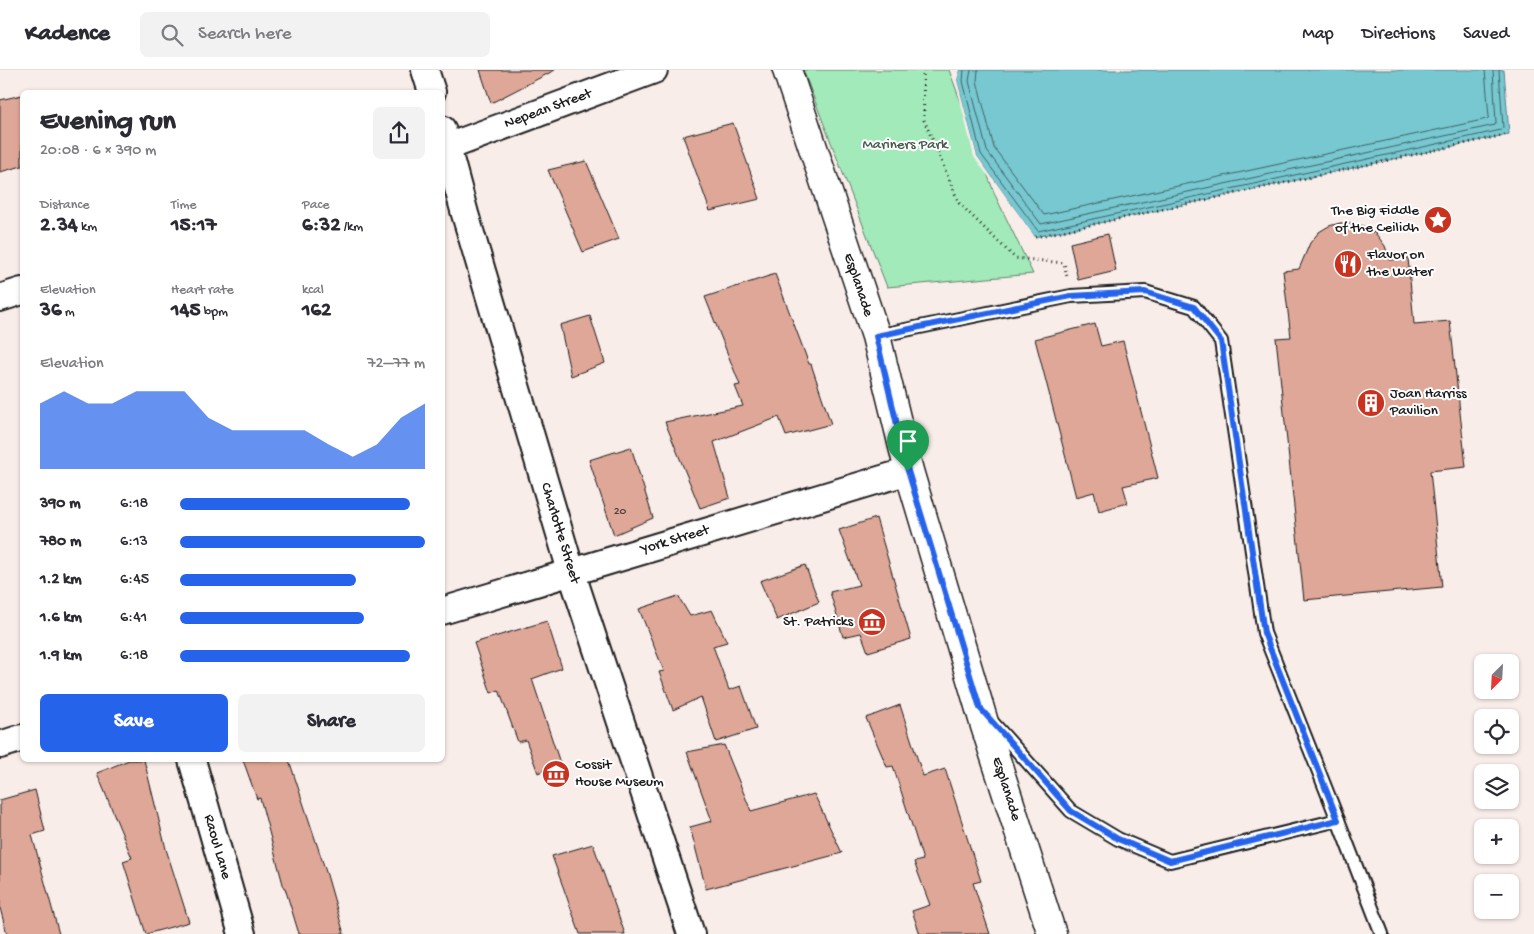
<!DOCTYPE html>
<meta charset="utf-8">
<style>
:root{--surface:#fff;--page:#f2f2f3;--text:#2b2b33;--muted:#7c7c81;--line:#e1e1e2;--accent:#2563eb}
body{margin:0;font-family:"Gochi Hand",sans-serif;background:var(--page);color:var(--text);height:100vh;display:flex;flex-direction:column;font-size:19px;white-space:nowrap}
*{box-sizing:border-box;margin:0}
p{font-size:16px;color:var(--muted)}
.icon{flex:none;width:28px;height:28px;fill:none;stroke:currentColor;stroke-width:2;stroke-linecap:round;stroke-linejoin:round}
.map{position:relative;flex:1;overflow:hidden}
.panel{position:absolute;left:20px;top:20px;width:425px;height:672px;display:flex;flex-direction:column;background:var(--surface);border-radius:8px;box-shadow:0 1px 4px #0004}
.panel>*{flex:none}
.needle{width:32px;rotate:204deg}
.controls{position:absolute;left:1474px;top:584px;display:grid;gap:10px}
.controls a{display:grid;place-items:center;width:45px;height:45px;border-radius:8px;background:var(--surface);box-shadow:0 1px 4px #0004;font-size:25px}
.pin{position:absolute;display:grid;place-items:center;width:42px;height:42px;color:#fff;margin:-51px -21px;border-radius:50% 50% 50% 0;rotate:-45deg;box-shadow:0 0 5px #0007}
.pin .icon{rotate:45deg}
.round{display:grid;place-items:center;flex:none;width:52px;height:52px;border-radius:8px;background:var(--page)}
.summary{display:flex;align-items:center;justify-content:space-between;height:85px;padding:0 20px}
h1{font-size:28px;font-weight:800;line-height:38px}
.metrics{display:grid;grid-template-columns:repeat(3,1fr);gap:8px;height:85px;padding:5px 20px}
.metrics div{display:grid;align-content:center}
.metrics b{font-size:21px;font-weight:800}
.metrics small{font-size:14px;font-weight:400}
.metrics p{font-size:14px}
.chart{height:140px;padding:10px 20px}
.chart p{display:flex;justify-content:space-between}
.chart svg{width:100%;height:90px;margin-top:5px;fill:var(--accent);opacity:.7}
.action{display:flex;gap:10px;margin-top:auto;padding:10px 20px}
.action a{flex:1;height:58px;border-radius:8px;background:var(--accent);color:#fff;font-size:20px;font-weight:800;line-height:58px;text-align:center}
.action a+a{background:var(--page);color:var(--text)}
ul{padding:0 20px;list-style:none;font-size:16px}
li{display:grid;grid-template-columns:80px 60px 1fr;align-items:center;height:38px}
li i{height:12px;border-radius:6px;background:var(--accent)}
header{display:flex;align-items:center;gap:30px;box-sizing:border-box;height:70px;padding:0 25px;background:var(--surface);border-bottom:1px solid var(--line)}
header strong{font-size:24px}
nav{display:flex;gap:28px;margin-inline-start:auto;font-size:18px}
.search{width:350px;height:45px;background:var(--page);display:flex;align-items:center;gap:12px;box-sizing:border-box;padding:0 18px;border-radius:8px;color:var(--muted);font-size:19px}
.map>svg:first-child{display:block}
.green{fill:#a2eab9;stroke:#5f836a}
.water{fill:#77c8d1;stroke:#538389}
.pier{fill:#f9edea}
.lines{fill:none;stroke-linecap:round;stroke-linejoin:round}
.shore{stroke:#406164;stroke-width:1}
.building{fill:#dfa797;stroke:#1c1c1c}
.service-casing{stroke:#1c1c1c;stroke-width:16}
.minor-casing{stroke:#1c1c1c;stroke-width:30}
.tertiary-casing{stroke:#1c1c1c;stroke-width:31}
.path{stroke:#1c1c1c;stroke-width:3;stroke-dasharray:1 4;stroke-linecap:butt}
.service{stroke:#fff;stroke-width:12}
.minor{stroke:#fff;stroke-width:26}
.tertiary{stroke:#fff;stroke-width:28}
.route-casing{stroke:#fff;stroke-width:10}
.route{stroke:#2563eb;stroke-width:6}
.labels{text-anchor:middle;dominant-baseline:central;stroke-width:4;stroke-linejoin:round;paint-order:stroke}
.number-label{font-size:12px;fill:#4d3f3b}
.street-label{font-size:15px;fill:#1c1c1c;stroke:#fff}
.park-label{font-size:15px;fill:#445a4b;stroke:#fff}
.poi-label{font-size:15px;fill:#1c1c1c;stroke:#fff;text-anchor:start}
</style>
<header>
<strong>Kadence</strong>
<div class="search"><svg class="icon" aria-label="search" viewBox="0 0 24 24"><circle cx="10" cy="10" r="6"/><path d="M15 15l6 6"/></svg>Search here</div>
<nav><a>Map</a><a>Directions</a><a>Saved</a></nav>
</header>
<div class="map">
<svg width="1534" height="864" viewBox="0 0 1534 864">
<rect width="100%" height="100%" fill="#f9edea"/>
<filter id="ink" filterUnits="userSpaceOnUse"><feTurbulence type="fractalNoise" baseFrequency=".02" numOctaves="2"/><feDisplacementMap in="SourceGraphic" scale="10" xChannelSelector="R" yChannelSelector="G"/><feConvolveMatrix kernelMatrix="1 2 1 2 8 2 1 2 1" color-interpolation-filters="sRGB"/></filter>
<g filter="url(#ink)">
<polygon class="green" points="803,0 949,0 995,125 1033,204 887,217"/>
<polygon class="water" points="960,0 1504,0 1509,64 1035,167 977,86 957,10"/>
<polygon class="pier" points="957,0 960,0 957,10 977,86 1035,167 1035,169 974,87 955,10"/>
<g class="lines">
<g class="shore">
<polyline points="964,0 963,11 981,84 1038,161 1501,60 1503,58 1499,0"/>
<polyline points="971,0 969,11 987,81 1041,154 1495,55 1496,53 1493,0"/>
<polyline points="978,0 977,11 994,78 1044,145 1487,49 1489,47 1485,0"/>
</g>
</g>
<g class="building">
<polygon points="480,0 555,0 491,33"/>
<polygon points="22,25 22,96 0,102 0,30"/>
<polygon points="733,53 760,129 710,141 683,66"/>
<polygon points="586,91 619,169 583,182 548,100"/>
<polygon points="1340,153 1352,153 1363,156 1376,164 1385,176 1390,190 1408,188 1414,254 1450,251 1466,397 1430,401 1442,517 1304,530 1276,268 1291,267 1283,201 1299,199 1310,173 1319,162 1329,156"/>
<polygon points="1108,164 1116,201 1078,210 1070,173"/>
<polygon points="775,204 809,294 811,294 831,354 786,366 779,347 714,372 730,428 700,438 665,352 743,336 735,316 740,315 705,227"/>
<polygon points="590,246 605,293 571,306 560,255"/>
<polygon points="1095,254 1101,276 1123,271 1158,408 1123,416 1128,433 1099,441 1094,422 1076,427 1035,269"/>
<polygon points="631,377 653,448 614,465 589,390"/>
<polygon points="876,448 911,569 868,582 861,563 843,567 830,522 859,515 839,460"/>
<polygon points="805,495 819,532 777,550 760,511"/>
<polygon points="678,526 690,546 712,540 727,572 713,576 729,620 741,616 756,659 716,672 701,627 673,640 659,602 664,601 639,539"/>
<polygon points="547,551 562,598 532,609 560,693 538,703 526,670 518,672 499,620 491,623 474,573"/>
<polygon points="900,635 923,706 945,699 981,811 973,813 990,864 920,864 912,841 930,835 914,792 923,790 893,696 887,697 866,648"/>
<polygon points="724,675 751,741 814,724 842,783 706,819 690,757 712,751 687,682"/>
<polygon points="129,690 144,690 166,779 189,852 146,864 123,791 132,788 97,703"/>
<polygon points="243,690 289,690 327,805 344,864 299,864 285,818 284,818 260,728 257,729"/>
<polygon points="35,720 45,761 32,765 59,864 7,864 0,838 0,730"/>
<polygon points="593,774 625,864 580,864 552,786"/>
</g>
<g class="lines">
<defs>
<g id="service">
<polyline points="876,266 1071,226 1145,222 1194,237 1221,271 1264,563 1338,750 1170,791 1118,769 1071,741 991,651"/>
<polyline points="1338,750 1382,864"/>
</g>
<g id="minor">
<polyline points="425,0 432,22"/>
<polyline points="442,59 465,144 571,501 691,864"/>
<polyline points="442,79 654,0"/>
<polyline points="0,228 22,221"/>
<polyline points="442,541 909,401"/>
<polyline points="0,675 22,668"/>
<polyline points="192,690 242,864"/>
</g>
<polyline id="tertiary" points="787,0 876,266 909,401 985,656 1052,864"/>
</defs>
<use href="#service" class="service-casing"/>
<use href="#minor" class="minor-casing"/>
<use href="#tertiary" class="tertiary-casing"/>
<g class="path">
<polyline points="923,0 924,50 959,133 1015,188 1064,193 1067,207"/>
<polyline points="1035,167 1509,64"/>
</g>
<use href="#service" class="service"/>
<use href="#minor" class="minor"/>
<use href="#tertiary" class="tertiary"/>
</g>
</g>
<g class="lines" filter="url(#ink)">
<defs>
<polygon id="route" points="1145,222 1194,237 1221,271 1264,563 1338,750 1170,791 1118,769 1071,741 980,638 908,401 876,266 1071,226"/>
</defs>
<use href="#route" class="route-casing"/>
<use href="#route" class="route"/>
</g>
<defs>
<symbol id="sight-disc" viewBox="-11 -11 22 22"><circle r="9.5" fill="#c8321e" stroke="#fff"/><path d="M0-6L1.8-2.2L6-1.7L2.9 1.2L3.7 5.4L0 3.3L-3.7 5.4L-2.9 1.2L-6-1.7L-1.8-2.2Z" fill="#fff"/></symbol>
<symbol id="restaurant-disc" viewBox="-11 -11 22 22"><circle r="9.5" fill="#c8321e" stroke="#fff"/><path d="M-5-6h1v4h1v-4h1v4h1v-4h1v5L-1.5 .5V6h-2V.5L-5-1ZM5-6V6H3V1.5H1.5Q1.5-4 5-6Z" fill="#fff"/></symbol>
<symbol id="building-disc" viewBox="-11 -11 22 22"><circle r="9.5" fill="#c8321e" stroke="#fff"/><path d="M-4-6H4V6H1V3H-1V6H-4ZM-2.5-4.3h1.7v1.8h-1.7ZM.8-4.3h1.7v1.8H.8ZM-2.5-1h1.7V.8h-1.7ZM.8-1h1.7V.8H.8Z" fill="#fff"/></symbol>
<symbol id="museum-disc" viewBox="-11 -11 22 22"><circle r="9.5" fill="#c8321e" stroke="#fff"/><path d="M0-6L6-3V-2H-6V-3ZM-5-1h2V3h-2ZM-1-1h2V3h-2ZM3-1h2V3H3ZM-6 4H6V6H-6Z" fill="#fff"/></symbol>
</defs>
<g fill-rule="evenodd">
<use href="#sight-disc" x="1422" y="134" width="32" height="32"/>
<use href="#restaurant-disc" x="1332" y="178" width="32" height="32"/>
<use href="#building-disc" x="1355" y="317" width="32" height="32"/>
<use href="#museum-disc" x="856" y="536" width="32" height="32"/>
<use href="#museum-disc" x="540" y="688" width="32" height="32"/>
</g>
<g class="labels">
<g class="number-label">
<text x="620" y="442">20</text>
</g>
<g class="street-label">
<text transform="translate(548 39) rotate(-20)">Nepean Street</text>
<text transform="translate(858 215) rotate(71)">Esplanade</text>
<text transform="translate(560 463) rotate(73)">Charlotte Street</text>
<text transform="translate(675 470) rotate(-17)">York Street</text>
<text transform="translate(1006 719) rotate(72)">Esplanade</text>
<text transform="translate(217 777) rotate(74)">Raoul Lane</text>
</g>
<g class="park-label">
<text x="905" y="75">Mariners Park</text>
</g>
<g class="poi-label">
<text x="1419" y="141" text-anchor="end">The Big Fiddle<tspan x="1419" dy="17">of the Ceilidh</tspan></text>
<text x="1367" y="185">Flavor on<tspan x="1367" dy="17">the Water</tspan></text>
<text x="1390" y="324">Joan Harriss<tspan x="1390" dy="17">Pavilion</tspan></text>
<text x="853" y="552" text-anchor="end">St. Patricks</text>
<text x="575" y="695">Cossit<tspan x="575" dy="17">House Museum</tspan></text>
</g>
</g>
</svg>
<div class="controls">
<a><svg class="needle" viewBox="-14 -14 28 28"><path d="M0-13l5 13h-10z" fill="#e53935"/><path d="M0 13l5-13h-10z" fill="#7c7c81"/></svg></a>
<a><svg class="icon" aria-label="locate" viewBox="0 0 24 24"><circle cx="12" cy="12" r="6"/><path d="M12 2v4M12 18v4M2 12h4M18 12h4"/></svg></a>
<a><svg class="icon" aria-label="layers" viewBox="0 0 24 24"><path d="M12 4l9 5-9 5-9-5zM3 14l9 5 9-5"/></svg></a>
<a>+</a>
<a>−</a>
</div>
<div class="pin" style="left:908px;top:401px;background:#1e9e55"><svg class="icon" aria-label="arrive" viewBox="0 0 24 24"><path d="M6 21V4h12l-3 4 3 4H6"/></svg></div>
<section class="panel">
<div class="summary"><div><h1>Evening run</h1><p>20:08 · 6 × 390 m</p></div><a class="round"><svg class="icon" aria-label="share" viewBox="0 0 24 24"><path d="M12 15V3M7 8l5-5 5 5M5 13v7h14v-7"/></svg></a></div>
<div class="metrics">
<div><p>Distance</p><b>2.34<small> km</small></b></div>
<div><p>Time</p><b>15:17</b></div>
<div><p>Pace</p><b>6:32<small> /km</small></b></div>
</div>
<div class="metrics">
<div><p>Elevation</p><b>36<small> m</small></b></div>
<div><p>Heart rate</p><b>145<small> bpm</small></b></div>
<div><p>kcal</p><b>162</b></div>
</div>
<div class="chart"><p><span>Elevation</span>72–77 m</p>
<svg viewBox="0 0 160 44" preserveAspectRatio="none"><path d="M0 44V12L10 6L20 12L30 12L40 6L50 6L60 6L70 19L80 25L90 25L100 25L110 25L120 32L130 38L140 32L150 19L160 12V44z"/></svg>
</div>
<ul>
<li><b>390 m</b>6:18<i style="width:94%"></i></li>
<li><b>780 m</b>6:13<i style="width:100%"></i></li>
<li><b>1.2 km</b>6:45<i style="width:72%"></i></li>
<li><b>1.6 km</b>6:41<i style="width:75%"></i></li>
<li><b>1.9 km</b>6:18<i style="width:94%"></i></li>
</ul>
<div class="action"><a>Save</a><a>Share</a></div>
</section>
</div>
